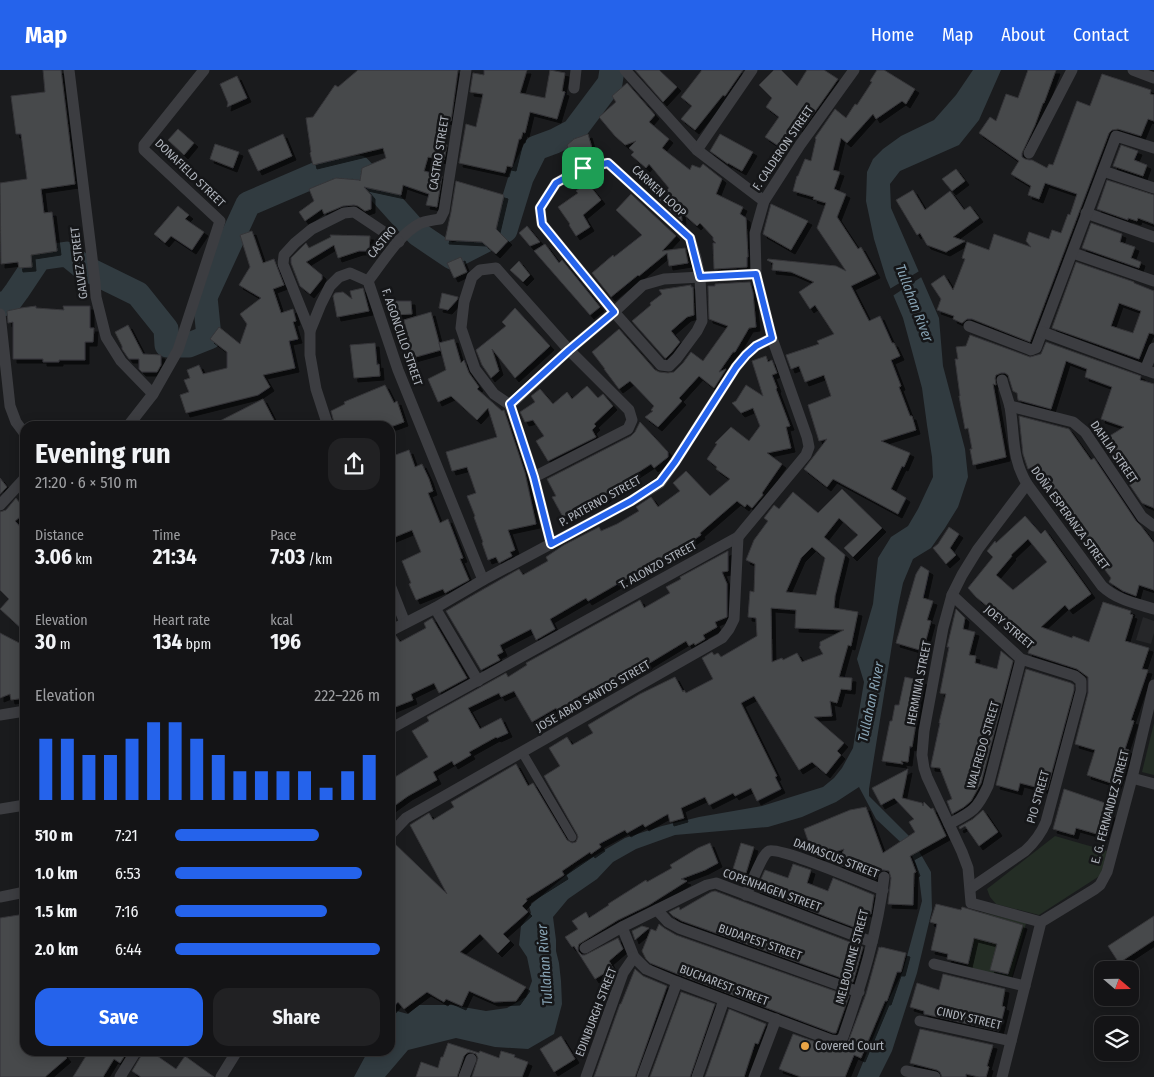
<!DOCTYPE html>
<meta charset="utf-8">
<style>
:root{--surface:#141416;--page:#212123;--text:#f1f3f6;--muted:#9d9ea1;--line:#333335;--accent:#2563eb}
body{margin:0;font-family:"Fira Sans Condensed",sans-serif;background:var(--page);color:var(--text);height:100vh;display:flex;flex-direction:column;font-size:19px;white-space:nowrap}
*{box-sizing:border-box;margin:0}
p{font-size:16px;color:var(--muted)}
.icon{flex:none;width:28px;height:28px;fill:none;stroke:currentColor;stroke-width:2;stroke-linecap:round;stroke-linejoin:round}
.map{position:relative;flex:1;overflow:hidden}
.panel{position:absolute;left:20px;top:351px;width:375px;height:635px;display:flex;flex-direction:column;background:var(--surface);border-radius:15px;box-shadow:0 2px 12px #0003,0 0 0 1px var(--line)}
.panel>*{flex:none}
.needle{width:32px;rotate:110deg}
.tools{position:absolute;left:1094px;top:891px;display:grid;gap:10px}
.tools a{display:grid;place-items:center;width:45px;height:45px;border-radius:10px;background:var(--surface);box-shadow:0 2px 12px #0003,0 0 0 1px var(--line);font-size:25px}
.pin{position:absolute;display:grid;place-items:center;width:42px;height:42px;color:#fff;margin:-21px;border-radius:10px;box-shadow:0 2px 8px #0006}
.round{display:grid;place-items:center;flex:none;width:52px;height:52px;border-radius:15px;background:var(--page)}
.summary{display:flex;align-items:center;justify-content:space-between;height:85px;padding:0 15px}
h1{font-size:28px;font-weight:700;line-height:38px}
.stats{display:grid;grid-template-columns:repeat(3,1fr);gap:8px;height:85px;padding:5px 15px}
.stats div{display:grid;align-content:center}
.stats b{font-size:21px;font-weight:700}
.stats small{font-size:14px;font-weight:400}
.stats p{font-size:14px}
.chart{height:140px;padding:10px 15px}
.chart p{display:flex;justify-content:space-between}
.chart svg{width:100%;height:90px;margin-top:5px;stroke:var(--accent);stroke-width:6}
.cta{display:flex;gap:10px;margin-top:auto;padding:10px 15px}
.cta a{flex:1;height:58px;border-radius:15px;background:var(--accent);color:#fff;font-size:20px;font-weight:700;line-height:58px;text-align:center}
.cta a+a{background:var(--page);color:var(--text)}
ul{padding:0 15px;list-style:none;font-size:16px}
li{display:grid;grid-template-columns:80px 60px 1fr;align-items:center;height:38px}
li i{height:12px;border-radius:6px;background:var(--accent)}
header{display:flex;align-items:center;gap:30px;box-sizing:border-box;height:70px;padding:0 25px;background:var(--accent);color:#fff}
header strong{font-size:24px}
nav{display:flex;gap:28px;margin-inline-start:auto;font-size:18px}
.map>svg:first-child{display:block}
.built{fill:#262729}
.green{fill:#242d25}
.water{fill:#313b40}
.pier{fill:#1a1b1d}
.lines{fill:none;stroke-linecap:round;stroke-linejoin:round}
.river{stroke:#313b40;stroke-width:25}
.building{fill:#47494c;stroke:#353538;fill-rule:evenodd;filter:url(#shadow)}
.pedestrian{stroke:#3c3d41;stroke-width:9}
.minor{stroke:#3c3d41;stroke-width:11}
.route-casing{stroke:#fff;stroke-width:10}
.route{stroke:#2563eb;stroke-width:6}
.poi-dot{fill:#e9a446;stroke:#151618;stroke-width:2}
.labels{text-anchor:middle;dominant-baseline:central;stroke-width:5;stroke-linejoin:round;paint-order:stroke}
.street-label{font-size:12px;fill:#aeb3bb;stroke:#151618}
.poi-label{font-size:12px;fill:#aeb3bb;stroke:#151618;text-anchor:start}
.water-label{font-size:14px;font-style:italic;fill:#87a3b4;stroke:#151618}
</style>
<header>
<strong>Map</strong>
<nav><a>Home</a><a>Map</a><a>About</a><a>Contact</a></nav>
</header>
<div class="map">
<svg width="1154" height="1007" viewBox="0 0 1154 1007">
<defs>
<filter id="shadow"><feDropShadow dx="4" dy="4" stdDeviation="0" flood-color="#0009"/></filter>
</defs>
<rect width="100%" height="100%" fill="#1a1b1d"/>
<polygon class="built" points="1143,547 1154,551 1154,563 1151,574 1136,570"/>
<g class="green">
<polygon points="1154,653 1154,705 1142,702"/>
<polygon points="1055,766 1107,781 1101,805 1039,845 996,834 990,827 987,819"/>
<polygon points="981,842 1026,853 1011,910 967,899"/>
</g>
<polygon class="water" points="973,0 1001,0 979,50 959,75 900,101 890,114 891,138 939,248 943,296 965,379 968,407 958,437 945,458 931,478 913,489 903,513 898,537 869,719 869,726 912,769 931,802 932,840 917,903 892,981 879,1007 857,1007 888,931 903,901 922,831 919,807 916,795 910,781 876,749 859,717 836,732 802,747 768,757 675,765 636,779 613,792 597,809 568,829 553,847 556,870 556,881 559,893 561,911 562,934 554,964 528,979 495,977 456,968 408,980 385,1007 354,1007 368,981 390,981 390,946 397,941 408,944 419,935 452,935 486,941 507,938 526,927 532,911 527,887 519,875 521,856 531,843 529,836 577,796 625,768 662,756 699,747 762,736 823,717 834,708 842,698 853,678 864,612 857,589 873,534 878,488 891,467 908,456 918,439 933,407 932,387 927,355 922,318 903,248 886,208 874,169 866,131 867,102 873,89 883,79 901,66 934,50 956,25"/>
<polygon class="pier" points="921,200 923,206 891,227 888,220"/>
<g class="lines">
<polyline class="river" points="0,235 9,232 17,221 39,188 67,184 83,197 138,224 166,259 167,275 189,275 209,267 205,227 248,134 320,103 359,98 418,164 452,187 505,160 521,108 536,78 555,71 574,61 610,13 612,0"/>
</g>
<g class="building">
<polygon points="43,0 61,0 75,114 41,119 44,143 52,142 57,181 31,185 32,197 19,198 18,192 1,194 0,113 27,109 21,64 16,64 11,26 45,22"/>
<polygon points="358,0 458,0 451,51 439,49 436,72 447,75 444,90 428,87 424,101 442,106 437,137 426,135 429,124 403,115 401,125 364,117 371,125 371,139 365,141 358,136 354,135 343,136 324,144 322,139 305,151 299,142 314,131 309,119 336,108 359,110 360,111 362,98 386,88 383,78 313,95 310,83 311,82 306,48 313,47 335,15 338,17"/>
<polygon points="484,0 527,0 520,23 545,28 550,0 565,3 562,21 565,22 557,49 530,42 525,63 523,62 521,69 519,69 512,97 507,96 505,103 459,93 466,54 476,57 483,24 470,22 473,3 484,5"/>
<polygon points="635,0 659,0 677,17 663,32"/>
<polygon points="702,0 743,0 725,26 723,25 695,60 681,49 692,36 681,27"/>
<polygon points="774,0 781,0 797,16 807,0 824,0 838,9 802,60 795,56 780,77 765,67 779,47 766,37 772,28 759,15"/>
<polygon points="877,0 884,0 915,19 906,34 902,31 876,49 873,44 847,73 841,68 833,100 840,102 834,119 846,124 837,147 858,179 861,177 876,204 851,216 869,251 880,246 892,273 894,273 900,286 891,290 901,316 899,317 910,346 912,346 916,360 881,371 910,383 904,397 902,396 891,419 906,428 898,444 833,409 827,417 804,399 827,369 819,371 808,335 831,326 824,305 805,312 799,296 791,299 786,285 819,274 817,271 834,264 815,235 810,239 799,222 814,212 791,202 772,200 773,193 767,190 768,189 836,196 846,201 817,158 826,133 813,129 814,127 793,121 797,106 798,106 805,89 811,91 816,69 815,68 835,39 846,48 855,34 857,35 872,12 870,11"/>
<polygon points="1028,0 1056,0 1044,33 1043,33 1035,55 1022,83 1022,87 1025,89 1029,90 1032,90 1047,98 1049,94 1053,95 1077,31 1090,36 1102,4 1151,20 1150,24 1154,25 1154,51 1148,49 1141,66 1118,59 1112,60 1109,63 1030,272 972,249 967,249 962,253 953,249 954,246 937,240 941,229 931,214 944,205 953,220 965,189 962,188 967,172 989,180 994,164 1031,177 1026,171 1029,162 1049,169 1052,160 1061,163 1068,144 1070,145 1077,124 1045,113 1039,129 1028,125 1031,116 1011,104 1019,91 979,63 990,47 996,51 1006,24 1018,28"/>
<polygon points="237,6 247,28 227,37 228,33 220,14"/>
<polygon points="627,13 655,45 649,52 669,69 662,78 690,100 692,95 700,98 703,94 722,109 716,124 743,137 740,144 746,148 748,187 747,187 747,197 714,199 713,173 716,173 713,170 713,167 700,153 697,156 681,142 682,151 659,129 669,118 649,94 646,98 631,85 634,82 629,78 636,71 625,75 615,66 599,47 616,32 612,26"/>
<polygon points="178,59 194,73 184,85 168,70"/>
<polygon points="283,64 292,86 258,101 248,80"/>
<polygon points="588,64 594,85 572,92 567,75 574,69"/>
<polygon points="720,64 753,82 742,101 728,93 728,94 710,81"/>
<polygon points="215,74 239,82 233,98 210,89"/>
<polygon points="1121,75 1138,81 1134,90 1147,95 1143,106 1113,96"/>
<polygon points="956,99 965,111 952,121 942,109"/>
<polygon points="1107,110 1154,125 1154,154 1138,148 1137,151 1128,148 1128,150 1097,139"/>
<polygon points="456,111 504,125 496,159 508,171 496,184 482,172 445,170 451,142"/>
<polygon points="587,112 601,130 583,145 590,157 576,166 569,155 570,154 558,137 578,123 576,121"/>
<polygon points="913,120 925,140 950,121 964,140 970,136 979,148 953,167 965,171 946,182 927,175 920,163 917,165 896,130"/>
<polygon points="631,124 676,166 662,181 685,178 688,193 669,196 667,183 639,206 638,205 611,227 592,203 613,185 614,187 642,165 616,140"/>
<polygon points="771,134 808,151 791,180 763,164"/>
<polygon points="178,136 189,145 185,149 204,162 192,180 171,166 165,173 154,164"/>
<polygon points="1091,153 1122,164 1120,172 1135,177 1131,188 1141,192 1139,198 1082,178"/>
<polygon points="527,156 540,172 530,176 519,163"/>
<polygon points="252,161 263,193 274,189 284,215 273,219 281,243 293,239 296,251 293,252 298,269 289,271 295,298 263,305 270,317 258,325 186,343 180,325 189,322 184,310 190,308 187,300 199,295 203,304 227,298 227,282 210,269 219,257 240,274 247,254 240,244 261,228 239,215 250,197 240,165"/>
<polygon points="330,165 370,166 369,181 359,181 338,188 334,175 306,192 322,205 322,209 310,224 300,216 291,193 291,188 306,173 309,178 331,167"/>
<polygon points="545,174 559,193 562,190 600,237 590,245 534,181"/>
<polygon points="461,187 467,202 454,208 447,193"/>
<polygon points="519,191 530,205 523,212 510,200"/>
<path d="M1076,192L1134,212V213L1154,221V264L1149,263L1139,289L1052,258ZM1119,233L1141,241L1133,263L1111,256Z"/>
<polygon points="750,212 753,223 756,257 749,258 735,282 733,282 719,302 726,299 714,318 699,306 679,328 682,331 658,357 645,347 653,341 651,340 654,336 630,311 619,319 604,299 605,299 592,282 619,259 655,300 659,302 668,303 674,302 683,293 691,282 703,291 728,256 709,249 708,216 715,216 715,214"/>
<polygon points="691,215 691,217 693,217 694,245 687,247 671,261 680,272 671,283 666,288 665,288 632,251 651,235 650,233 662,224 659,220"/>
<polygon points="363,218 369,241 337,247 333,226 335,223 343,222 352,229 350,221"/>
<polygon points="442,223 458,227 457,230 448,240 439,238"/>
<polygon points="393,231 411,231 412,244 394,245"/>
<polygon points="36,236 36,238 64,240 63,236 90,236 90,258 94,258 93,272 85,272 85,290 59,290 59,292 43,292 43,289 13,289 13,252 8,253 7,241 21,238"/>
<polygon points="515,238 550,276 515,308 492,279 499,301 491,308 482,295 476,280 506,256 502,252"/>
<polygon points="431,242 441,280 405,290 401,273 409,271 404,250"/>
<polygon points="128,255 143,284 161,285 161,295 157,302 142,302 139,299 139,289 129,289 122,279 122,276 115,262"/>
<polygon points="970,265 1030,287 1041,284 1046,272 1141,306 1140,310 1154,314 1154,438 1142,433 1106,380 1113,376 1108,367 1124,357 1101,349 1112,317 1085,307 1087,299 1066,291 1051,339 1018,330 1017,323 1013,321 1008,305 1005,303 1001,303 996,305 995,308 996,315 993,314 1006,387 973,395 970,379 972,379 968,358 965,359 959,326 960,326 955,289 958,289 956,277 966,276"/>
<polygon points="454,269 461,293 464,290 469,303 479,317 477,319 502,341 504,340 525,403 536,454 508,460 515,480 510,482 512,486 499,493 496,487 488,490 482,473 483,472 474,447 475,446 467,426 476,423 467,397 452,401 446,382 497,367 488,338 477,350 451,326 438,332 428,309 446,300 439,273"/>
<polygon points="375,273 377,295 379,294 380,306 354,308 350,275"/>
<polygon points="766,286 768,292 772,290 777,303 772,305 777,318 776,319 790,356 786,357 791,378 767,383 782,394 762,423 763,425 752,438 747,434 745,437 737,431 700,463 701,465 683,477 684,479 668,489 666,486 588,531 586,528 550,549 555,559 536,570 531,559 500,575 503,582 497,585 500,590 481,600 446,541 475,524 519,499 523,505 548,491 546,487 564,475 599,457 601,461 617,454 639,441 636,437 651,427 658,437 680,421 673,413 686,401 710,426 730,409 716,399 717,397 707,389 717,374 715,373 731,357 749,371 760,356 753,338 741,343 732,333 736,331 746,315 763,326 752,291"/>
<polygon points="385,315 394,333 397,331 404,352 393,356 335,356 331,341 345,334 344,332"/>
<polygon points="587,316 598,328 603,324 613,336 594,354 596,356 592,360 596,367 548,391 536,371 544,366 533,350 525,352 520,342 535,332 531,326 540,319 553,334 567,322 572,329"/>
<polygon points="263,329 277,356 210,356"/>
<polygon points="1019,346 1069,359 1091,390 1094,388 1136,451 1141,456 1154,473 1154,520 1139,515 1136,526 1123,521 1109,512 1111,508 1063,444 1064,444 1050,423 1054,420 1037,395 1028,399 1023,384"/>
<polygon points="640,352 668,382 668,387 654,398 651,394 634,405 616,420 616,421 600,432 598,428 563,447 552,427 556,426 547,409 631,366 635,362"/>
<polygon points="409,380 415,397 422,394 429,409 433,421 428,423 440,453 448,449 463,488 460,489 469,510 445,523 443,519 416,530 409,514 411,513 402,491 421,482 412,460 390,469 390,387"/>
<polygon points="0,408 7,417 0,424"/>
<path d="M842,419L882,458L853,487L844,478L858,465L839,448L824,467L845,485L835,526L834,538L858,542L851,576L848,575L839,607L852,608L851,620L841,619L837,633L830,631L832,646L814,647L844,673L837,681L841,685L826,704L812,692L799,700L754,626L741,633L777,706L775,707L781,719L757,731L751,718L735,726L733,723L709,735L705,727L681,738L684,748L670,752L668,744L645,757L643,754L627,763L625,760L599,774L601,777L591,784L590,782L562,801L564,805L526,829L527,831L522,836L528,842L503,864L510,871L498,883L480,864L460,882L526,917L516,931L494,932L469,921L462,936L446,929L444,932L427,922L404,939L398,932L390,941V772H393L447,824L410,755L429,743L433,750L454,737L451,732L516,694L528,716L533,713L567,770L572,773L576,772L578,767L577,764L544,706L560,696L549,678L567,667L572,675L593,663L588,655L640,624L675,607L683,622L684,620L686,623L713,609L702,588L712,582L714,585L718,583L721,587L757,566L756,548L748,547L750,521L754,522L755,494L746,490L754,470L768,451L764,448L774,435L779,439L793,422L818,443ZM812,477L825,488L816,525L786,522L801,488ZM771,538L796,540L795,558L844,560L820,572V576L819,577L823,584L802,592L797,583L783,590L782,588L772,592Z"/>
<polygon points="16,428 25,440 25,443 15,451 25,462 25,562 0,539 9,529 0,520 0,442 6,440"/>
<path d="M1025,446L1041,464L1045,460L1091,524L1069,540L1065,535L1041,557L1072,568L1073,566L1089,572L1103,532L1131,541L1130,544L1133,545L1125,571L1149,578L1142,599L1148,600L1131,650L1134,651L1125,679L1129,680L1117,715L1087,705L1095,680L1075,674L1088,623V607L1077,599L1028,583L1032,570L1014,553L1011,556L976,527L968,518L993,487L987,481L995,471L996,473ZM1028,469L1047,492L1013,520L996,505L1012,486L1011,485Z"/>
<polygon points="949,457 959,464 950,478 956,485 946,494 933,478 938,474"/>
<polygon points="728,481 728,501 722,502 727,514 727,547 715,552 717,557 703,565 705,569 695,575 694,573 689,576 686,571 648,594 648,595 634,603 617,612 615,609 594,621 592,618 573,630 575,634 560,644 556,638 532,652 514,621 501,627 499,623 468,638 480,659 501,648 508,663 497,668 496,667 469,682 471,685 454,695 452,691 433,702 437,710 408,726 390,739 390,710 428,687 412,661 429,651 427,647 506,603 508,607 527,595 526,593 640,530 644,538 670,523 666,517 681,509 680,507"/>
<polygon points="921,496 929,501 923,528 933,531 927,550 931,551 923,581 896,573 916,504"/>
<polygon points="956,539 965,548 963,559 975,562 969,585 976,586 975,593 997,599 1001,581 1013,591 981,713 971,731 964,737 952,744 947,731 952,729 940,698 931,697 931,695 940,653 939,653 946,624 940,623 949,577 947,577"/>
<polygon points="432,548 467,608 439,623 434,613 411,624 413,630 390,639 390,568 396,566 400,572 426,558 424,553"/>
<polygon points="0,563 25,576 25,628 11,630 10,624 0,628"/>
<polygon points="1026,599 1071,613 1074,615 1074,620 1047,720 1020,713 1018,721 996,715"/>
<polygon points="905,607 923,611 912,677 910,676 908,692 901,691 903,694 882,691 890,651 892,651 895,635 899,635"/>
<polygon points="908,699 902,728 922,733 923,736 924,732 931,739 933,738 946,766 910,786 916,802 914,803 913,835 888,834 891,808 889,801 884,800 881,800 878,803 876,809 838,794 844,779 820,787 813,785 804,759 850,740 866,737 883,783 915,762 909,752 914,749 894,728 881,735 872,718"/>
<polygon points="1064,719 1111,735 1109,743 1111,744 1104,766 1076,758 1074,765 1053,759"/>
<polygon points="983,740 998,762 979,776 965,756 960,759 959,757 973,749"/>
<polygon points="710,773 718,793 705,800 681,809 687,811 649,835 618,850 579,874 578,877 578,881 582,885 585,885 618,868 623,879 609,891 613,898 595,909 574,876 572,877 565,867 578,859 572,851 586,842 589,848 609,835 608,834 646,810 647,812 672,798 670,795 698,778"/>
<polygon points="741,773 754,777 746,803 733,799"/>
<polygon points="793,794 811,800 807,813 828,821 833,808 874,825 871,844 862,841 856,858 756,820 765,800 788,808"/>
<polygon points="715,821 863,877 853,912 682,851 673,846 669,842 679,837 680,840 711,822"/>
<polygon points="936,834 961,840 962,837 1023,855 1008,904 990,900 997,874 974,868 968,894 947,889 948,884 931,880 937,854 930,852"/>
<polygon points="25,844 25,981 61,981 67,988 45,1007 0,1007 0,848"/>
<polygon points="1154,846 1154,870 1119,893 1108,876"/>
<polygon points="659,854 664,858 676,865 849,926 836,963 833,963 680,905 650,893 646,889 642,881 651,859 656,861"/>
<polygon points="642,856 649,858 635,870 632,861"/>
<polygon points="879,877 881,878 881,877 906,883 901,902 897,902 887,931 885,931 861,988 854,985 845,1007 801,1007 779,999 793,964 830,977 841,978 848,972 866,924"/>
<polygon points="635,899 643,906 667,916 635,1007 594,1007 620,934 621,934"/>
<polygon points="943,904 1005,919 1002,936 1005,937 999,961 924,944 924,941 910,937 917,913 939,920"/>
<polygon points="681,922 715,934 690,1007 650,1007"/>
<polygon points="729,939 766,954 758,974 755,973 744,1007 705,1007"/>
<polygon points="920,959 993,975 987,996 989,997 986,1007 979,1007 966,1004 966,1007 942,1007 940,1002 937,1000 910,993"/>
<polygon points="561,966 575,989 554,1002 540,979"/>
<polygon points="448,973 479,983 480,981 499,988 501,981 515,985 514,987 528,992 522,1007 472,1007 478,988 476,984 470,982 467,983 464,986 457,1007 416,1007 421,992 438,998 441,987 443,987"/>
<polygon points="89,981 126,981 127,982 120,993 114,989 103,1007 73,1007"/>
<polygon points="144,981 150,981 176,999 185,986 214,1007 141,1007 132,1001"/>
</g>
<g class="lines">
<polyline class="pedestrian" points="522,682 572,767"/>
<g class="minor">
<polyline points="69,0 95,212 96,227 106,267 121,291 153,324"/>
<polyline points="625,0 697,80 764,131"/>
<polyline points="1133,0 1154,8"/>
<polyline points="574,18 576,0"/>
<polyline points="697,80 752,0"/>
<polyline points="1029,83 1072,0"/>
<polygon points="608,93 690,168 696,188 700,207 702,251 697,261 677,288 669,296 661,295 614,242 542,154 540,138 556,113 583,98"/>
<polyline points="1103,101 1154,118"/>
<polyline points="1086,143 1154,167"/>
<polyline points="1073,183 1154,211"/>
<path d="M368,211C382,193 400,163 421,153C427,151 433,150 440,149L444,141L466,0"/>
<polyline points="0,244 10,336 16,352 25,364"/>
<polyline points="969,256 1029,279 1031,280 1036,278 1116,66 1154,78"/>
<polyline points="310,261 283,194 284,185 295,173 312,159 344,143 354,142 399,172"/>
<polyline points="1042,262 1154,303"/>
<polyline points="1145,300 1154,278"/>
<path d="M1002,310C1004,319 1008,328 1010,337C1015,366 1011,387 1027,414L1102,516C1117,530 1135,533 1154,539"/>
<polyline points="510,335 494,324 475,299 461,258 464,232 472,207 480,200 496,198 569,280 629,340 632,350 628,359 534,407"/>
<polyline points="510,335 569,280 614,242 643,215 664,209 756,204"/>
<polyline points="510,335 534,407 551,474"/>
<polyline points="1010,336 1073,352 1085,362 1142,447 1154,456"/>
<polyline points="128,356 153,324 178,280 220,151 144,80 144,75 204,0"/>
<polyline points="328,356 316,319 310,285 310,261 321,234 330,216 339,207 350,203 368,211 398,300 483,510"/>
<polyline points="1027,414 978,479 962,505 952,525 943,558 924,661 922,685 924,698 927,707 962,782 968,798 971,833 1041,852"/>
<polyline points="0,435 25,408"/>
<polyline points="390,515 405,553"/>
<path d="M952,525L1021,589L1075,606L1081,611V621L1046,752C1041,764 1035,772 1025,781L971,818"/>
<polyline points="435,538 478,611"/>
<polyline points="390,561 435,538 483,510 631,431 660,413 675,392 736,297 746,285 756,276 772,268"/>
<polyline points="0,645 25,641"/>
<polyline points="390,659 738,467 806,385 809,377 807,367 772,268 756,204 755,163 764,131 800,75 854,0"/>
<polyline points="1132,708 1154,714"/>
<polyline points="0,739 25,735"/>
<path d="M949,754C972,742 977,740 988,716L1021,589"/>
<polyline points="390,765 406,748 722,568 729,559 734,549 738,467"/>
<path d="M746,825C750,817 762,784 769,781C781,777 866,814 883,820"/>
<polyline points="0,827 25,822"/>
<polyline points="657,840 668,852 679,858 859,922"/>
<path d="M622,857L634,887L646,899L677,912L831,970L839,971L843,967C861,915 878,862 884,807"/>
<polyline points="585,878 622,857 707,815 716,813 872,872"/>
<polyline points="934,894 1025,916"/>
<polyline points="920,951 1011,971"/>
<polyline points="906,1001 935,1007"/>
<polyline points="120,1007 136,981"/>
<polyline points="221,1007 237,981"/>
<polyline points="464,1007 471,989"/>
<polyline points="586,1007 623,903 634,887"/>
<polyline points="642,1007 677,912"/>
<polyline points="697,1007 724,930"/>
<polyline points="754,1007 776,949"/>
<polyline points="1002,1007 1041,852 1095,819 1100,815 1107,802 1132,708 1154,615"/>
</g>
</g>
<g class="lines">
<defs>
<polygon id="route" points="608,93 690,168 700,207 756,204 772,268 756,276 746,285 736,297 675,392 660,412 631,431 551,474 534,407 510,334 569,280 614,242 542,154 540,138 556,113 583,98"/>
</defs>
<use href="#route" class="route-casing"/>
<use href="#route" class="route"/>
</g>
<circle class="poi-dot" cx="805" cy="976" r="5"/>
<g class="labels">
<g class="street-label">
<text transform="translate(783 78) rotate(-56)">F. CALDERON STREET</text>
<text transform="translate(439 83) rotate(-81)">CASTRO STREET</text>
<text transform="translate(190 103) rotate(44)">DONAFIELD STREET</text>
<text transform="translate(659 121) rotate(43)">CARMEN LOOP</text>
<text transform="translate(382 172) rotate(-50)">CASTRO</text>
<text transform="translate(79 193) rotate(-97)">GALVEZ STREET</text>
<text transform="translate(402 267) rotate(71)">F. AGONCILLO STREET</text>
<text transform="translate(1114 382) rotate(55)">DAHLIA STREET</text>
<text transform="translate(600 431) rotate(-29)">P. PATERNO STREET</text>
<text transform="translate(1070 448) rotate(54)">DOÑA ESPERANZA STREET</text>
<text transform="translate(658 495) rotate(-29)">T. ALONZO STREET</text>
<text transform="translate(1009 557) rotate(40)">JOEY STREET</text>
<text transform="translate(919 613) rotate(-79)">HERMINIA STREET</text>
<text transform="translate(593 626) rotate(-30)">JOSE ABAD SANTOS STREET</text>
<text transform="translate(983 675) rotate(-74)">WALFREDO STREET</text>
<text transform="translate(1038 727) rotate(-74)">PIO STREET</text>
<text transform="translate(1110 737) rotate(-75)">E. G. FERNANDEZ STREET</text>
<text transform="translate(836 788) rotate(21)">DAMASCUS STREET</text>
<text transform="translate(772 820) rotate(20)">COPENHAGEN STREET</text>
<text transform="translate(760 872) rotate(19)">BUDAPEST STREET</text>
<text transform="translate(852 887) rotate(-75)">MELBOURNE STREET</text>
<text transform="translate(724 915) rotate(21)">BUCHAREST STREET</text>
<text transform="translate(596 942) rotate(-69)">EDINBURGH STREET</text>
<text transform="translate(969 948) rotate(13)">CINDY STREET</text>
</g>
<g class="poi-label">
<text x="815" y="976">Covered Court</text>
</g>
<g class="water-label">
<text transform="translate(914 233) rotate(69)">Tullahan River</text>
<text transform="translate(871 632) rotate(-78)">Tullahan River</text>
<text transform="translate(545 895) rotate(-94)">Tullahan River</text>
</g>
</g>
</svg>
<div class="tools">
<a><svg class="needle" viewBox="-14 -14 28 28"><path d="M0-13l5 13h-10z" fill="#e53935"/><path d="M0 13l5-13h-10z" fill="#9d9ea1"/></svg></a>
<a><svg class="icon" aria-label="layers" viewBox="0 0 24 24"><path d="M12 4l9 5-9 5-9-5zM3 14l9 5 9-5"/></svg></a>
</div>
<div class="pin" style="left:583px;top:98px;background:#1e9e55"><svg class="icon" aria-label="arrive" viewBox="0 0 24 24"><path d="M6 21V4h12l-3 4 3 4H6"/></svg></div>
<section class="panel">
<div class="summary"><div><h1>Evening run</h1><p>21:20 · 6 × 510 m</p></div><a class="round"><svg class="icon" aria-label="share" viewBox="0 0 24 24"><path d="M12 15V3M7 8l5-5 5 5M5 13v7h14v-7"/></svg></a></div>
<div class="stats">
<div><p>Distance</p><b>3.06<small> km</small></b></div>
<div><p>Time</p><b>21:34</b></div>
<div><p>Pace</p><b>7:03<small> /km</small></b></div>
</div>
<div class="stats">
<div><p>Elevation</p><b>30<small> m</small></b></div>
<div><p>Heart rate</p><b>134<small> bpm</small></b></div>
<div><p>kcal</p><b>196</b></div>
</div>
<div class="chart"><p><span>Elevation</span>222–226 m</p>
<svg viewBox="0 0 160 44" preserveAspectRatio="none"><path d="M5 44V14M15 44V14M25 44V22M35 44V22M45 44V14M55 44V6M65 44V6M75 44V14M85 44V22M95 44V30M105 44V30M115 44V30M125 44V30M135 44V38M145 44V30M155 44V22"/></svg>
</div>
<ul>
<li><b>510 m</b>7:21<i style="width:70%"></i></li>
<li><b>1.0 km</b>6:53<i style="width:91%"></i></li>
<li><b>1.5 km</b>7:16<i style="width:74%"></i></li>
<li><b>2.0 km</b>6:44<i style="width:100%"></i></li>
</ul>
<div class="cta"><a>Save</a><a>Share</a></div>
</section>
</div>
